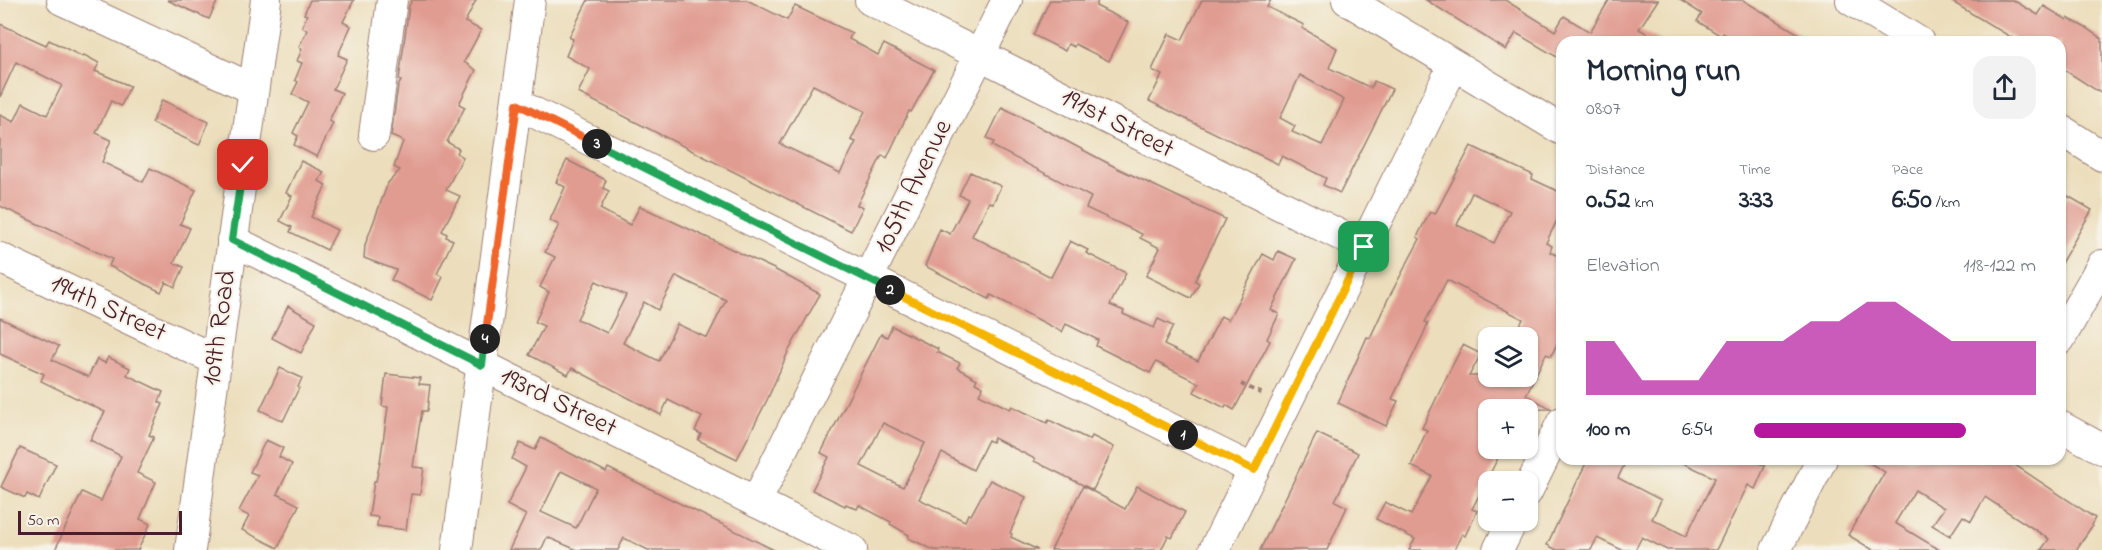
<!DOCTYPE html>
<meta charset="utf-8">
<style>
:root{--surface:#fff;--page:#f2f2f3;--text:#1f2937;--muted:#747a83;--accent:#b5179e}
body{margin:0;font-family:"Indie Flower",sans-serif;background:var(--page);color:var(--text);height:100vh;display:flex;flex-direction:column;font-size:22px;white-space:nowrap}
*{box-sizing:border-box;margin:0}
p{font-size:20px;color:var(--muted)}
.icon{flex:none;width:33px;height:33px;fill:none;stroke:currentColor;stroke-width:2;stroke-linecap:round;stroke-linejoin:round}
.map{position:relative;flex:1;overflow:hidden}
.panel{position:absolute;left:1556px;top:36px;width:510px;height:429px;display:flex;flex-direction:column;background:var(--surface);border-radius:18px;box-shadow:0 2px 4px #0004}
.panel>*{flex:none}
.tools{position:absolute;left:1478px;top:327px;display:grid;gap:12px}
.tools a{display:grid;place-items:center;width:60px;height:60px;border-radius:12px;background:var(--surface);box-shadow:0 2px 4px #0004;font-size:30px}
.scale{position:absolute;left:18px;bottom:15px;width:164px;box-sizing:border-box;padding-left:6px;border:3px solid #4a1f2b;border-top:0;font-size:16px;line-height:21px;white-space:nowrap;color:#4a1f2b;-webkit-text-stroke:4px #f7f3e8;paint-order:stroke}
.pin{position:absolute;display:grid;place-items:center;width:51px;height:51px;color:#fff;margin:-26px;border-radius:12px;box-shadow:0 3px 9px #0006}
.km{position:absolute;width:30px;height:30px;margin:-15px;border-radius:50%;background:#222;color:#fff;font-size:16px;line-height:30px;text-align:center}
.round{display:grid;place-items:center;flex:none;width:63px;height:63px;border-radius:18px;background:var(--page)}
.head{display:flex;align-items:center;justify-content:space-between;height:102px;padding:0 30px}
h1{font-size:33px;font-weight:700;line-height:45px}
.stats{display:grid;grid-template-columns:repeat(3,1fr);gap:9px;height:102px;padding:6px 30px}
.stats div{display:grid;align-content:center}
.stats b{font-size:26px;font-weight:700}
.stats small{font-size:16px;font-weight:400}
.stats p{font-size:16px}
.chart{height:168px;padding:12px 30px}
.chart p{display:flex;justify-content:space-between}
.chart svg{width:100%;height:108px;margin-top:6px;fill:var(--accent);opacity:.7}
ul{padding:0 30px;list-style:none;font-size:20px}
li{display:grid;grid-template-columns:96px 72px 1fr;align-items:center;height:45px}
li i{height:15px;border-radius:8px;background:var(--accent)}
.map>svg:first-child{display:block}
.building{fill:#e19c92;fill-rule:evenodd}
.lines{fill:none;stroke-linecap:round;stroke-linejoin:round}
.minor-casing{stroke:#9b7e74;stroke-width:32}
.path{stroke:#9b7e74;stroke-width:4;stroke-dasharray:4.5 4.5;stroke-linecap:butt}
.minor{stroke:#fff;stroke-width:30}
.split-1-casing{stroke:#fff;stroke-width:12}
.split-2-casing{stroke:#fff;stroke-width:12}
.split-3-casing{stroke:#fff;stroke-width:12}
.split-4-casing{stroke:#fff;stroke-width:12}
.split-5-casing{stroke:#fff;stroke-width:12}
.split-1{stroke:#f5b400;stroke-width:8}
.split-2{stroke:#f5b400;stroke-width:8}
.split-3{stroke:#22a559;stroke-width:8}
.split-4{stroke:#f0652b;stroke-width:8}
.split-5{stroke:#22a559;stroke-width:8}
.labels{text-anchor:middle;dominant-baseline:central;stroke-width:4.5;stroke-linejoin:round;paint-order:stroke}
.street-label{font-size:27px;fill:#4a1f2b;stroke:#f7f3e8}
</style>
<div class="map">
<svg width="2102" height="550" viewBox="0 0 2102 550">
<rect width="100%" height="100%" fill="#f7f3e8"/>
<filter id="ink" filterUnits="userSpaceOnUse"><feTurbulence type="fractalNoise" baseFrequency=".0167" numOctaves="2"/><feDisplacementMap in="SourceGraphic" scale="12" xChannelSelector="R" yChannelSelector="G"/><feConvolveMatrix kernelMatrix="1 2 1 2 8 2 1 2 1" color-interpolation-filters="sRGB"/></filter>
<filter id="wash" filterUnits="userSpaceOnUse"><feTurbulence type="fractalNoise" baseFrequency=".008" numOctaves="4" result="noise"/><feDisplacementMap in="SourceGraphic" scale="24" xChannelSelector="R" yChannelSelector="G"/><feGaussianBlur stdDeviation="1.35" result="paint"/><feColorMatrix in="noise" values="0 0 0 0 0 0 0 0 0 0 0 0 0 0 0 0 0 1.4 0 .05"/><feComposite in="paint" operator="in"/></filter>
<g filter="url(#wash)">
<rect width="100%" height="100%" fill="#ecdebc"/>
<g id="blocks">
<g class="building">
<polygon points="167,0 218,0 209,19"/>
<polygon points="310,0 354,0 343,22 351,26 338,55 347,59 333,89 342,93 329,121 333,123 317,157 294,145 298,136 293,133 308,102 292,94 298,82 295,80 302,63 297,61 302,49 299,47 307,30 302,27 307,15 304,14"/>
<polygon points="412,0 476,0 465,22 481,30 464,62 476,70 459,104 465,107 447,142 459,149 457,153 463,157 446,190 460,196 442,231 447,234 446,237 453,240 437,274 443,277 432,300 391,280 396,270 364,258 365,245 388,183 400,170 394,167 403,141 391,136 398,86 401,81 399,80 409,6"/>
<path d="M588,0H747L787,20L795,6L852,33L849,39L878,55L884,44L934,70L911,112L909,111L887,158L882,155L857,205L863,207L851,231L578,93L590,69L566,56L573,39L569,37ZM813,85L865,111L851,140L856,142L840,173L780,144Z"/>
<polygon points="1050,0 1098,0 1096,6 1128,22 1109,61 1075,44 1074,47 1068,44 1065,51 1033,35"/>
<path d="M1202,0H1271L1267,7L1304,25L1302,28L1337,48L1329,68L1371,88L1374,81L1392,89L1340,193L1323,185L1326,178L1282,156L1278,164L1149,101L1162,75L1152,70L1169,34L1182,40ZM1300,75L1344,100L1322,145L1292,132L1295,126L1280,118Z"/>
<polygon points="1426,0 1505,0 1555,31 1564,16 1590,32 1609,0 1658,0 1639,29 1662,42 1562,42 1562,60 1516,33 1506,50"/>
<polygon points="1680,0 1743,0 1812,42 1739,42 1723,33 1721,36 1697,21 1702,14"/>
<polygon points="1949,0 2013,0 2038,15 2044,6 2067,20 2068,18 2086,28 2102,39 2102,94 2060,67 2060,42 2019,42"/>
<polygon points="0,24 46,45 49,40 83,57 84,55 99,63 95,71 130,86 121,106 111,101 96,133 111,140 102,162 143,182 150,168 196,190 180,224 190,228 174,263 184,267 175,287 166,282 161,292 109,266 112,259 0,206 0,115 14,122 23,103 47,115 62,85 16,62 0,97"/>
<polygon points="162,100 209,122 199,145 152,123"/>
<polygon points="1002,107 1117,168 1225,219 1195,281 1199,283 1191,298 1146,276 1160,248 1140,238 1142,234 1086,208 1091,197 992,146 994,142 987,138"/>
<path d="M1471,146L1533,175L1532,179L1562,193V210L1546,243L1552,246L1550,252L1562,258V334L1551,356L1546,354L1526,395L1552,409L1488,410V448H1503L1472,509L1477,511L1465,536L1462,534L1454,550H1409L1415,539L1376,519L1385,502L1411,515L1432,476L1411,466L1427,430L1422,428L1448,374L1463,345L1481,354L1469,376H1527V338H1514L1523,319L1447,280L1425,322L1428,323L1423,335L1392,399L1398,401L1386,426L1338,403L1367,337L1370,338L1388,299L1420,239L1417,237L1430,212L1435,214ZM1472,193L1510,211L1494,243L1457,225Z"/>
<path d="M567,160L606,180L603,188L609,191L600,209L630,225L640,206L774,269L820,294L788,352L768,398L737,459L698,440L701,434L695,431L702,417L668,400L661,415L572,368L568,375L529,355L544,326L535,322L549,292L540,287L555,257L545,252L559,225L550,220L565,187L556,182ZM676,276L726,300L707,338L677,324L659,361L623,343L644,302L658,310ZM596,281L626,295L607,333L577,319Z"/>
<polygon points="301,161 324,172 319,181 326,185 311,217 337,230 327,250 290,232 292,227 280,221 292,196 286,193"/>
<polygon points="970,172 1001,186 993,203 989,202 972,236 1051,277 1070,241 1088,250 1086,253 1126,273 1110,305 1124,311 1123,314 1154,328 1158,319 1173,326 1164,345 1198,361 1221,316 1228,320 1263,254 1274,260 1278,251 1296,259 1271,310 1279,314 1267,339 1270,341 1234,410 1226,405 1225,408 1194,392 1199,383 1156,362 1150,373 1096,346 1098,340 1066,324 1062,332 991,295 989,299 925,266 940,229 950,234 968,199 959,195"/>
<polygon points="2068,196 2092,210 2060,265 2060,211"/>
<polygon points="288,306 316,322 301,353 272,338"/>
<polygon points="0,318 59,346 52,360 88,377 97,359 105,363 108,357 130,368 127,375 163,392 159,402 163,404 149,435 154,437 137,473 156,482 140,519 150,524 138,550 55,550 82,492 101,501 121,456 90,440 105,412 41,381 44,374 0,354"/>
<path d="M892,326L938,349L937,352L960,363L957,368L977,379L975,383L983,387L979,394L1010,409L1012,406L1047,423L1049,420L1090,440L1092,436L1114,447L1093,490L1034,461L1035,459L994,438L992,442L988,440L973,470L942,453L919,499L965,521L968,514L971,515L990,480L1026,497L1010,533L1012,534L1011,537L1038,550H934L908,538L909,535L890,524L891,522L859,505L857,509L846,504L845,506L812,490L829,457L821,453L881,334L887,337ZM883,423L925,443L903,487L861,466Z"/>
<polygon points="280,368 302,378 298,387 299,388 283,421 260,410"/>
<polygon points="386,374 420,378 419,384 430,385 427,411 422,411 419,428 413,467 424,468 420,495 411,494 406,530 377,526 378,517 369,516 374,481 376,481 380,462 388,407 382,406"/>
<polygon points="1317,433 1358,453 1335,501 1347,507 1327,550 1260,550"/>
<path d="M541,438L606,472L608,468L774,550H648L624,538L618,550H577L547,537L541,550H509L526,515L507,505L526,467L512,459L520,443L535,450ZM561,471L596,488L576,528L541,512Z"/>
<polygon points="266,440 283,448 279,457 292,464 277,494 299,505 278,548 242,530 249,516 239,511 258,475 250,472"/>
<polygon points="20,448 56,464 39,500 27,494 25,498 1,487"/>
<polygon points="1588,459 1627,459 1618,478 1661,500 1652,519 1686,536 1715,478 1675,459 1751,459 1765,466 1755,489 1748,485 1716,550 1667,550 1642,537 1635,550 1622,550 1597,538 1591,550 1557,550 1547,545"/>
<polygon points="1863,459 2006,459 2095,518 2091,525 2092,526 2076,550 2041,550 2049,539 1985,497 1971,521 1963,516 1950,536 1932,525 1944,508 1915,490 1895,523 1940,550 1873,550 1848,535 1885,472"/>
<polygon points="1083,486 1125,509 1137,486 1185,512 1172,538 1168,536 1161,550 1051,550"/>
</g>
</g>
</g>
<g filter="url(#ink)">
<use href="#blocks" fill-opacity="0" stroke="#9b7e74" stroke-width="1.5"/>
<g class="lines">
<defs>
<g id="minor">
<polyline points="62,0 253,89"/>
<polyline points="870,0 1364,247"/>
<polyline points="1347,0 1562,130"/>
<polyline points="1851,0 1919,42"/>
<polyline points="517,104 1254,470"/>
<polyline points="2060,129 2102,156"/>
<polyline points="374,135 392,0"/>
<polyline points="232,240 852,550"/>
<polyline points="0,258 216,360"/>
<polyline points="2060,339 2102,265"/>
<polyline points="2060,426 2102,449"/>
<polyline points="1527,492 1562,422"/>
<polyline points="756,502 1007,0"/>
<polyline points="190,550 266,0"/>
<polyline points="457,550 530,0"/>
<polyline points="1214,550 1453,66"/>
<polyline points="1498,550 1513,520"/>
<polyline points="1776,550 1822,459"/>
</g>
</defs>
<use href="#minor" class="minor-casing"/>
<polyline class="path" points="1241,384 1265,395"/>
<use href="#minor" class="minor"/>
</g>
</g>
<g class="lines" filter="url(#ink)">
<defs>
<polyline id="split-1" points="1183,435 1254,470 1364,247"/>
<polyline id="split-2" points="890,290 1183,435"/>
<polyline id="split-3" points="597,144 890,290"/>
<polyline id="split-4" points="485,339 517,104 597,144"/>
<polyline id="split-5" points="243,165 232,240 482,365 485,339"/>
</defs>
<use href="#split-1" class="split-1-casing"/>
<use href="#split-2" class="split-2-casing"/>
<use href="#split-3" class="split-3-casing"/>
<use href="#split-4" class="split-4-casing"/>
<use href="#split-5" class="split-5-casing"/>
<use href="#split-1" class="split-1"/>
<use href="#split-2" class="split-2"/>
<use href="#split-3" class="split-3"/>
<use href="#split-4" class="split-4"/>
<use href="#split-5" class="split-5"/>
</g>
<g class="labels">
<g class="street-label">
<text transform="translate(1117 124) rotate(27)">191st Street</text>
<text transform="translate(914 187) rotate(-64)">105th Avenue</text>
<text transform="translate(108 309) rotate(25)">194th Street</text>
<text transform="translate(220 328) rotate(-82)">109th Road</text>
<text transform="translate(558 403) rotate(26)">193rd Street</text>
</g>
</g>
</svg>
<div class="tools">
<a><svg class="icon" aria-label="layers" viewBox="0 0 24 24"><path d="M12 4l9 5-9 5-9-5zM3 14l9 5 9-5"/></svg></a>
<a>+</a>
<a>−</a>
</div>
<div class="scale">50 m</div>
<div class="pin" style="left:1364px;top:247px;background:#1e9e55"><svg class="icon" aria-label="arrive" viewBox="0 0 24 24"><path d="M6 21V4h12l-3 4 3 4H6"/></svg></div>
<div class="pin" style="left:243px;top:165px;background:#d93025"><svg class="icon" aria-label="check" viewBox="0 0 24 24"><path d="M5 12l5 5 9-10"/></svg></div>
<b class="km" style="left:1183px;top:435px">1</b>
<b class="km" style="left:890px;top:290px">2</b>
<b class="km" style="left:597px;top:144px">3</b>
<b class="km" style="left:485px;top:339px">4</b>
<section class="panel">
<div class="head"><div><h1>Morning run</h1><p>08:07</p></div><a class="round"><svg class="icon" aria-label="share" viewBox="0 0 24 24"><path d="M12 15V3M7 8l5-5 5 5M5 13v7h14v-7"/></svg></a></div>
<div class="stats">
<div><p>Distance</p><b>0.52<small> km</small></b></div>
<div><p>Time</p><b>3:33</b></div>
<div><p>Pace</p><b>6:50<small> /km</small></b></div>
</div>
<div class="chart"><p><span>Elevation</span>118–122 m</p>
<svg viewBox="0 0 160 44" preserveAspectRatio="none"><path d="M0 44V22L10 22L20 38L30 38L40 38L50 22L60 22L70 22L80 14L90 14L100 6L110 6L120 14L130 22L140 22L150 22L160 22V44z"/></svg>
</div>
<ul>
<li><b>100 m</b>6:54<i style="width:75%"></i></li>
</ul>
</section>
</div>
